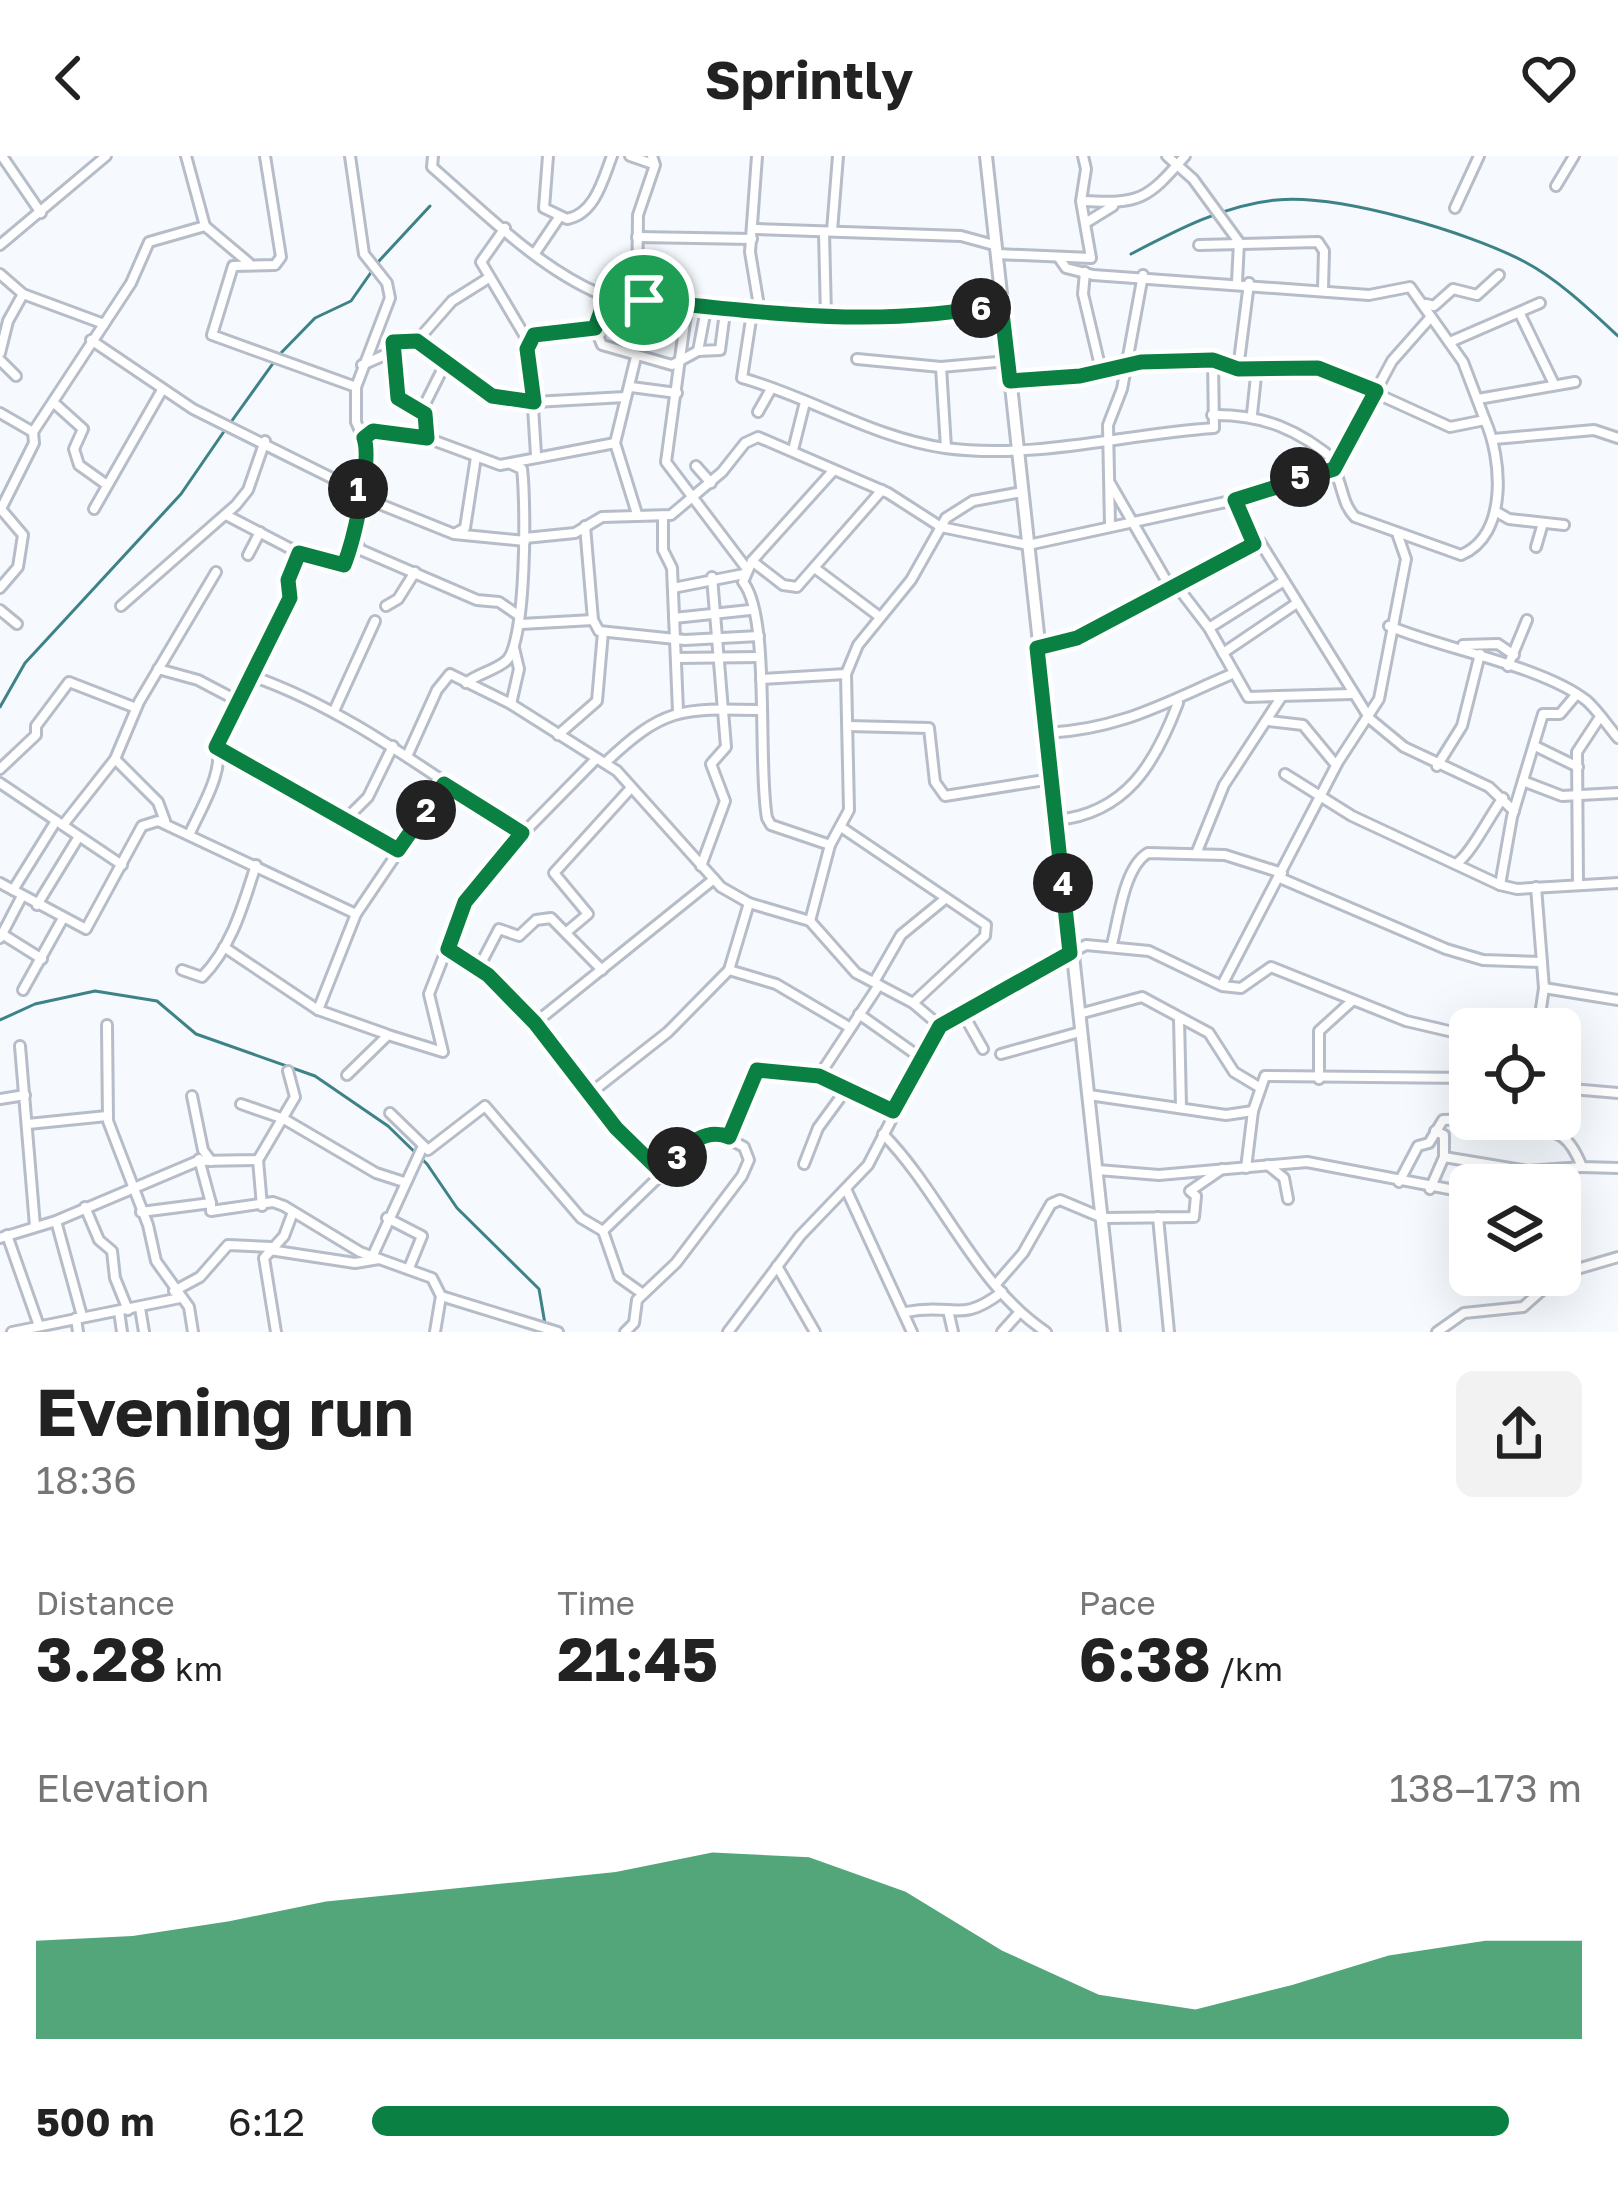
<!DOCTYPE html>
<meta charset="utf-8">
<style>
:root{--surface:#fff;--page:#f2f2f2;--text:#222;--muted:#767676;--accent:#0b8043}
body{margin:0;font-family:"Golos Text",sans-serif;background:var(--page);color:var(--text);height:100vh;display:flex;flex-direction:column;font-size:45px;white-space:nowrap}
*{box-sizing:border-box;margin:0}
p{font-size:39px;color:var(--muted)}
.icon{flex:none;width:66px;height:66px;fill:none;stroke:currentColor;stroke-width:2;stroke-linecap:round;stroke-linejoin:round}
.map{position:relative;height:1176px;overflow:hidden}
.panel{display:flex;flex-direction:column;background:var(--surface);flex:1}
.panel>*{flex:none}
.tools{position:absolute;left:1449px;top:852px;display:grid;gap:24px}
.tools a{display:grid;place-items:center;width:132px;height:132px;border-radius:18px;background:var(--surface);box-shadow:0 12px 48px #0002;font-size:60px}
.pin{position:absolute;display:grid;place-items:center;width:102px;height:102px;color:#fff;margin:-51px;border:6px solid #fff;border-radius:50%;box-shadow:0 3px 12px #0007}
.km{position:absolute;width:60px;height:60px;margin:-30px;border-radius:50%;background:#222;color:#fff;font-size:33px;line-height:60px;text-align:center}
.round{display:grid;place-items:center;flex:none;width:126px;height:126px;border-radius:18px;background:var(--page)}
.head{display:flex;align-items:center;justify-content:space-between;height:204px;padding:0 36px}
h1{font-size:66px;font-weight:700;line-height:90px}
.stats{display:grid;grid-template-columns:repeat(3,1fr);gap:18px;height:204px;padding:12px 36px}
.stats div{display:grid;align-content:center}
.stats b{font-size:60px;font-weight:700}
.stats small{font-size:33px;font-weight:400}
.stats p{font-size:33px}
.chart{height:336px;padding:24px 36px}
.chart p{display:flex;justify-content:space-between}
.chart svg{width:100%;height:216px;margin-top:12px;fill:var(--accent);opacity:.7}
ul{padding:0 36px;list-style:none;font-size:39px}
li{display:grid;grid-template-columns:192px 144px 1fr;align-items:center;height:90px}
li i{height:30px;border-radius:15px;background:var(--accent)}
header{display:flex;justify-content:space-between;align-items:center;height:156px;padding:0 36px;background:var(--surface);font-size:54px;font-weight:700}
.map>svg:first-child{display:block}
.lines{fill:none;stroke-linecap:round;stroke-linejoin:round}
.stream{stroke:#3d8287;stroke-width:3}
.street-casing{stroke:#b6bdc8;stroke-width:14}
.secondary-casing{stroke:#b6bdc8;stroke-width:16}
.street{stroke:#fff;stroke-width:8}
.secondary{stroke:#fff;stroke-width:10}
.route-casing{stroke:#fff;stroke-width:24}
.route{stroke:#0b8043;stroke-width:15}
</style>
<header><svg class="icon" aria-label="back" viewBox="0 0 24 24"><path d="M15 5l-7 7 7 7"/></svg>Sprintly<svg class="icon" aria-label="heart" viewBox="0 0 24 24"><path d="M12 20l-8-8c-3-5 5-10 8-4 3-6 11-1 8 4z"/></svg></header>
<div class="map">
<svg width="1618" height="1176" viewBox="0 0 1618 1176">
<rect width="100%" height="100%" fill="#f6f9fd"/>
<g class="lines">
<g class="stream">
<path d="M1131,98C1175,75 1226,48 1277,44C1339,38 1469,76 1525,106C1559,124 1590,154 1618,180"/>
<polyline points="280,198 315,162 351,145 379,105 430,50"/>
<polyline points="231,266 274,206"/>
<polyline points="0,551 25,507 181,338 225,274"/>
<polyline points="0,864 35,848 95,835 157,845 196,878 315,920 388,970 427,1008 457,1052 539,1133 545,1168"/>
</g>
<defs>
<g id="street">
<polyline points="2,0 41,57"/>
<polyline points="265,0 281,101 275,109 233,110 212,179 356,231"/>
<path d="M433,0L432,11C484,56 537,111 600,138C618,146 644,144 664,147C776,163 889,171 1001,148"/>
<path d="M548,0L544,52L567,63C595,58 603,23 612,0"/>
<polyline points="630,0 653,8"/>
<polyline points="757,0 750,96 760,156"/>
<polyline points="1167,0 1193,23 1239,86 1237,126"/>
<polyline points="1556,30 1574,0"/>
<path d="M1083,45C1140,48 1147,44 1185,0"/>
<polyline points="1455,52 1479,0"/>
<polyline points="1087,66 1113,50"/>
<polyline points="205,70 249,107"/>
<polyline points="505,72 481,106 529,187 536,299"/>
<polyline points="756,73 961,80 994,89"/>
<polyline points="832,75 838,0"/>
<polyline points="824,76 826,161"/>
<polyline points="637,81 752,83"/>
<polyline points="0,89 106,0"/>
<polyline points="1199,89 1318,86 1324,95 1323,133"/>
<polyline points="535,97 558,63"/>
<polyline points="997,98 1091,102 1081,45 1086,13 1083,0"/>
<polyline points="1059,102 1066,112 1093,119 1369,139 1410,131 1463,206 1485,264"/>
<polyline points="1085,116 1083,138 1101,214"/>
<polyline points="0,118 23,138 104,168"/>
<polyline points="1249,127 1238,213 1251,214 1256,220 1252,258"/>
<polyline points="637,143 638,59 655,9 652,0"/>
<polyline points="1426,148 1434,150 1453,133 1477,139 1499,119"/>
<polyline points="687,151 666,306 747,413"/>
<path d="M752,157L742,222C810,241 874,282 945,292C1035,304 1124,278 1214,272L1213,204"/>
<polyline points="1520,158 1554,228"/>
<polyline points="595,172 602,189 672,209 698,195 720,194 725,156"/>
<polyline points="91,184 193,253 358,335"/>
<polyline points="417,185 452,145 487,123"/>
<polyline points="1450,186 1540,147"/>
<polyline points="529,187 544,176 595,172 606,141"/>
<polyline points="396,194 397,242 425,258 427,282"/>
<polyline points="698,195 706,153"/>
<polyline points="0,197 8,165 23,138"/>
<polyline points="636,201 615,287 637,358"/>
<polyline points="857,203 941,211 1008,205"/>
<polyline points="0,204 16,220"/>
<polyline points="362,209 396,194 393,186 417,185 492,240 534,246 625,241"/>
<polyline points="941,211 946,292"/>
<path d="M1010,225L1080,220L1168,204H1213L1238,213L1318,211L1450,271L1485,264C1502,302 1509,379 1461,399L1355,361C1342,348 1343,330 1334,313"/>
<polyline points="631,231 677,237"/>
<polyline points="1478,243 1575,226"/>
<polyline points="53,246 83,273 74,293 79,309 107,329"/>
<polyline points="421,256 446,206"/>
<polyline points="758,256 771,233"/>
<polyline points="0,257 33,276"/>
<path d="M1212,259C1263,258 1300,274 1338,307"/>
<polyline points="364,282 372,275 427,282 500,309 615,287"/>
<polyline points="1494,283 1594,274 1618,282"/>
<polyline points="793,294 805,246"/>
<polyline points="696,310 711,327"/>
<polyline points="1334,313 1392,205 1430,162"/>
<polyline points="1110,327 1170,431"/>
<polyline points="362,341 454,378 525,385"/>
<polyline points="1235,344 1254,389"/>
<polyline points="0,352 23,379 18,411 0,432"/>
<polyline points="1,353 34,287 33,276 131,127 149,86 205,70 186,0"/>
<polyline points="94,353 162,234"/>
<polyline points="1495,355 1509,363 1564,369"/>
<polyline points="226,359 299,397 344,409 354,383 368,293 356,266 356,231 390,142 387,127 364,98 350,0"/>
<polyline points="663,362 663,394 672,412 678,555"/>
<polyline points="585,370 593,464"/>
<polyline points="1110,370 1108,269 1122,233 1143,119"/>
<polyline points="456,377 465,372 476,301"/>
<polyline points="525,382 575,377 602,361 671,359 722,316 745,287 758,281 888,337 941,371 1028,389 1235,344 1334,313"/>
<polyline points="355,384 361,394 477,444 499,446 518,459"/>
<polyline points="1536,391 1543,367"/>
<polyline points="248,399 260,376"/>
<polyline points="752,405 783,429 797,431 882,334"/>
<polyline points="816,413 880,461"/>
<polyline points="1176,429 1209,472 1248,541 1352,538"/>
<polyline points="673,432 744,418"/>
<polyline points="121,450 236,349 248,334 265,285"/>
<polyline points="386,450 398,443 415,416"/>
<polyline points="0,454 17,468"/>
<polyline points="674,462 750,454"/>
<polyline points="521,468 593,464 599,475 685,484 759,480"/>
<path d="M1389,470C1443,493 1543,510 1587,545C1598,555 1608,570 1618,582"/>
<polyline points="1209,472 1284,425"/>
<polyline points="1463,489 1498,488 1514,499"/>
<polyline points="1039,492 1077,482 1260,386 1370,563 1404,591 1489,631 1514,655"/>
<polyline points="1223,497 1297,447"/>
<polyline points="676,502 759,501"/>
<polyline points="1508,510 1527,464"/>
<polyline points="158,513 198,524 238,545"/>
<path d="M252,520C352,555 433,621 522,677"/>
<polyline points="761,523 846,518"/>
<path d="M466,527C477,518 496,514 506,505C527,487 526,344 522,313L511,308"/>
<polyline points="511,548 519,513 514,492"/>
<polyline points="334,555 375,465"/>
<polyline points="1269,565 1303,569 1336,609"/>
<polyline points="848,570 929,572 935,626 945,640 1051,623"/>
<path d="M1047,577C1122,573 1166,546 1232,518"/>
<polyline points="558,579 597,545 603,476"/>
<polyline points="1537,591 1578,611"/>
<polyline points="221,597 398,694"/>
<polyline points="408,598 437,534 450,518 511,548 617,615 721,731 749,747 810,765 856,817 913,847 940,870"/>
<polyline points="115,603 158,646 165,665"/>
<path d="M605,607C663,552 680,552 758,554"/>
<polyline points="1437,610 1462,570 1480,498"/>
<polyline points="0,613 36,579 36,570 69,526 136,552"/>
<polyline points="1285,618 1352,660 1500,729 1517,733 1618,727"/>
<polyline points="1523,625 1562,640 1618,637"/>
<polyline points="0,627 122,709"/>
<polyline points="347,662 368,641 393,590"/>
<path d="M1057,664C1126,657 1155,608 1178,547"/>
<polyline points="63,669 115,603 139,546 216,416"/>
<polyline points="841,671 986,769 985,780 913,847"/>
<path d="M190,677C201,652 226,613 216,587L290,442L288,425L299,397"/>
<path d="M830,689L771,669L767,662C757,608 771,460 743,426L752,405L833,315"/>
<polyline points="1196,698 1224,629 1282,540"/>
<path d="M1457,707C1471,698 1490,659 1503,642"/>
<polyline points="701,710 725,645 711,608 726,591 712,421"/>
<polyline points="1280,722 1446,793 1483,804 1542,806"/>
<polyline points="0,727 86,773 142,670 158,665 356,758"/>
<polyline points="1500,729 1512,661 1543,558 1560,558 1576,539"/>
<polyline points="1578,729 1577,596 1600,561"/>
<polyline points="1536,731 1544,832 1538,873"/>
<polyline points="13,734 56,665"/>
<polyline points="37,749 78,682"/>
<polyline points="810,765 830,689 849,654 846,518 858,489 911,424 946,362 973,345 1022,336"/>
<polyline points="569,774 588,758 554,717 631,632"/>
<polyline points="2,778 42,803"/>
<polyline points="0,782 22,740"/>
<path d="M1112,788C1119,762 1124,711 1148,697L1225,699L1282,717"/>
<polyline points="224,791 318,854 386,878"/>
<polyline points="448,793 488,819 535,867 617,972 661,1016"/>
<polyline points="478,813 499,773 519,780 536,764 551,762 602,814"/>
<path d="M182,814L202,821C232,791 243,749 256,709"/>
<polyline points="729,814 776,828 849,871"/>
<polyline points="874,826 901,779 945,743"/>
<polyline points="1222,829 1338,606 1379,543 1406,403 1398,380"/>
<polyline points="1544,832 1618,844"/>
<polyline points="23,834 62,764"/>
<polyline points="318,854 356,758 444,628"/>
<polyline points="961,854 983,893"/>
<polyline points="859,858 921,902"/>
<polyline points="1079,858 1142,841 1209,877 1234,916 1259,931"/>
<polyline points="1179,862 1181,951"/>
<polyline points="535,867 714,723"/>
<polyline points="107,869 108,965 148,1069 156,1105 189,1151 193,1176"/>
<polyline points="20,890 35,1070"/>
<polyline points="1001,898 1080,876"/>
<polyline points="347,919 388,879 443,896 429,838 465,746 497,704 595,604"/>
<polyline points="819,920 879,829"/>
<polyline points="1319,923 1319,875 1352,845"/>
<polyline points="1560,932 1618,937"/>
<polyline points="593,935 668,876 729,814 749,747"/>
<polyline points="1089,939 1226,959 1253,955"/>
<polyline points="192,940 203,994 211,1005"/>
<polyline points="0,943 25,939"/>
<polyline points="241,948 284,963 376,1017 404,1026"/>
<polyline points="390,957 428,994 485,950 581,1062 603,1075"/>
<polyline points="1471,963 1506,963"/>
<path d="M1525,963L1528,975C1560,973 1570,981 1582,1011L1618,1012"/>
<polyline points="28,968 107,960"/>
<path d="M883,978C942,1038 975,1129 1046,1176"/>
<path d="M729,981L757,914C817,926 837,921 893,955"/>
<polyline points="1444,1001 1528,1015 1582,1011"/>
<polyline points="199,1003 211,1047"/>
<polyline points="258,1004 262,1050"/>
<polyline points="804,1008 818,972 848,931"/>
<polyline points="1268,1009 1284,1022 1288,1043"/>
<polyline points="1246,1012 1253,955 1265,920 1470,922"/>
<polyline points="1098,1014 1159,1019 1307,1006 1470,1037"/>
<polyline points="1399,1026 1418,990 1429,987 1443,964 1470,963"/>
<polyline points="846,1033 912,1176"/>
<polyline points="1430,1033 1444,1001 1444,979 1435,975"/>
<polyline points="85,1051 99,1084 112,1095 115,1122 128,1154"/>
<polyline points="141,1056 211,1047 211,1055 273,1046 284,1050 360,1096 432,1122 441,1140 435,1176"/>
<polyline points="1158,1061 1169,1176"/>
<polyline points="387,1062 422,1080 409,1112"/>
<polyline points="56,1065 82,1160"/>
<polyline points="7,1079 39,1170"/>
<polyline points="0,1082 56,1065 198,1005 258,1004 295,941 288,915"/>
<polyline points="270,1094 355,1107 379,1103"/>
<polyline points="373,1099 423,990"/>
<polyline points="777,1110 815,1176"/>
<polyline points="1560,1118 1618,1101"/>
<polyline points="997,1127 1023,1097 1051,1048 1060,1044 1103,1062 1194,1061 1196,1040 1190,1035 1222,1013"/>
<polyline points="174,1135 200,1121 228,1089 271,1091"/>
<polyline points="441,1140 558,1176"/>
<polyline points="140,1152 144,1176"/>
<polyline points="948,1154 953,1176"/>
<polyline points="119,1155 122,1176"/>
<path d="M906,1156C954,1146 959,1169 1002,1136"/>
<polyline points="76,1162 78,1176"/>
<polyline points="12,1176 180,1142"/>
<polyline points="276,1176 264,1102 284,1080 293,1056"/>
<polyline points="625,1176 634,1167 637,1144 676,1107 742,1020 749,1004 744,991 716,976 701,980 603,1075 619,1121 643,1138"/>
<polyline points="728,1176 800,1080 868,1009 940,870 961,854 1086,789 1149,795 1222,830 1241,832 1271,811 1406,865 1470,880"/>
<polyline points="1002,1176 1019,1157"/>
<polyline points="1437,1176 1464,1157 1523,1151 1559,1119"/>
</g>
<polyline id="secondary" points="986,0 1114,1176"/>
</defs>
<use href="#street" class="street-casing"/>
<use href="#secondary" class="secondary-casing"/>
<use href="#street" class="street"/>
<use href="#secondary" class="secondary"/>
</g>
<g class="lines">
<defs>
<path id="route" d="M606,141C744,152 862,176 1001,148L1010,225L1080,220L1141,206L1213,204L1238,213L1318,212L1376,235L1334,313L1235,344L1254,388L1077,482L1037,492L1070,797L940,870L893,955L819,920L757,914L729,981C700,969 681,998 661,1016L616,972L535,867L488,819L448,793L465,746L522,677L444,628L398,694L216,591L290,442L288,424L299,397L344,409C354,384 372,305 364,282L373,275L427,282L425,258L398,242L393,186L417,185L492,240L534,246L527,193L534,179L595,172Z"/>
</defs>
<use href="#route" class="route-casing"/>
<use href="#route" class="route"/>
</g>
</svg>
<div class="tools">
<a><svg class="icon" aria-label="locate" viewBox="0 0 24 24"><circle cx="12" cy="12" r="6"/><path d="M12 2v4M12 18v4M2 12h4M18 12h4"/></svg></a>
<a><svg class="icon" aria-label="layers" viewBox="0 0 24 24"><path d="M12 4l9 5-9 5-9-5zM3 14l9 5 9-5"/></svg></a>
</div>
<div class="pin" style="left:644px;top:144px;background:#1e9e55"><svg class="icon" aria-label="arrive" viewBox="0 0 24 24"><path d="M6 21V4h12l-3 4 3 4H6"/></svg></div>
<b class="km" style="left:358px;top:333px">1</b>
<b class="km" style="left:426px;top:654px">2</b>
<b class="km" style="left:677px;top:1001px">3</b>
<b class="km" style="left:1063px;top:727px">4</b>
<b class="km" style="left:1300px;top:321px">5</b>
<b class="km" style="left:981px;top:152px">6</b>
</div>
<section class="panel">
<div class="head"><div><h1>Evening run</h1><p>18:36</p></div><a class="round"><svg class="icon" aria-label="share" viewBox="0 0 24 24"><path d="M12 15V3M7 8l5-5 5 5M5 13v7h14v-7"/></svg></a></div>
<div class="stats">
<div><p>Distance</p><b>3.28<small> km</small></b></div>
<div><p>Time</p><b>21:45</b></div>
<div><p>Pace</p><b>6:38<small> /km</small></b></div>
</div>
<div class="chart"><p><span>Elevation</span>138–173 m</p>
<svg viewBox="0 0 160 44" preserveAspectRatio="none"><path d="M0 44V24L10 23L20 20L30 16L40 14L50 12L60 10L70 6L80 7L90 14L100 26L110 35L120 38L130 33L140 27L150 24L160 24V44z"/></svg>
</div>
<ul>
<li><b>500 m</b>6:12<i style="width:94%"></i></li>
</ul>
</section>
